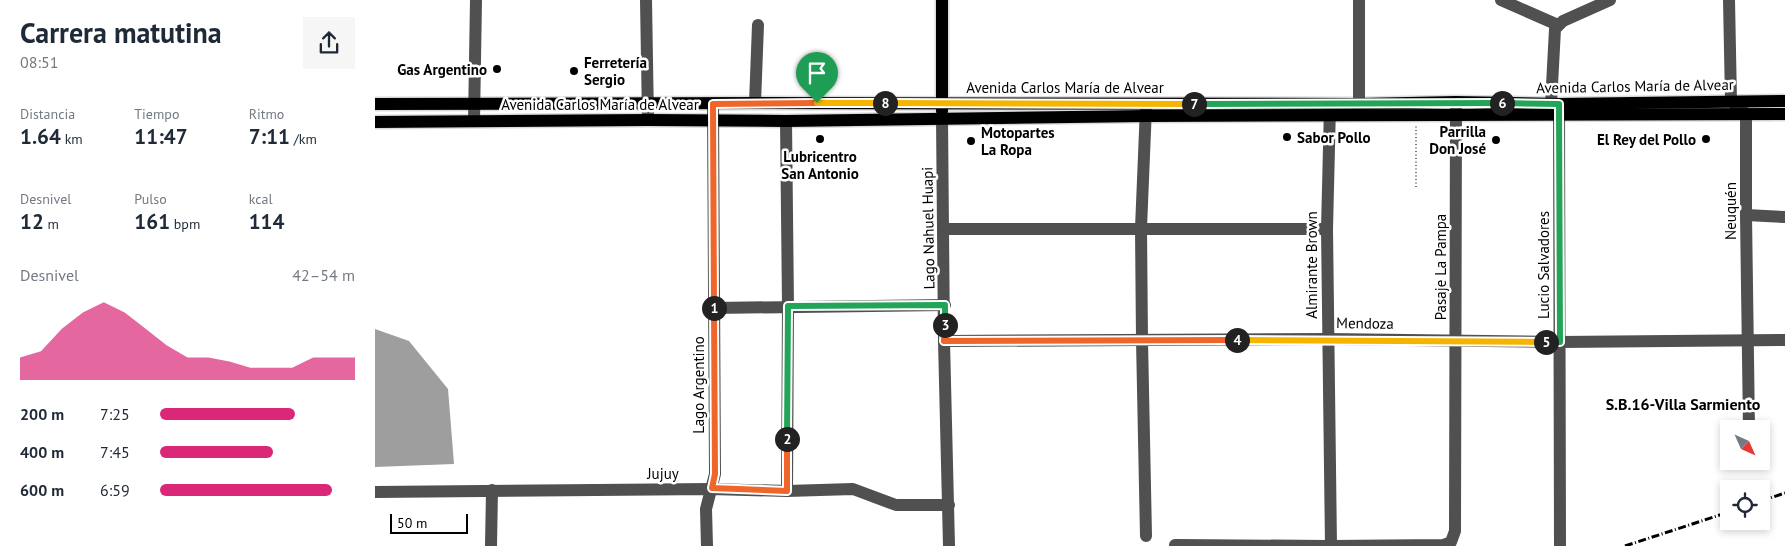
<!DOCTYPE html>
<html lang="es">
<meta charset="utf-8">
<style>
:root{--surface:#fff;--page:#f6f6f7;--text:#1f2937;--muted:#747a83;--accent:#db2777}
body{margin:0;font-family:"PT Sans",sans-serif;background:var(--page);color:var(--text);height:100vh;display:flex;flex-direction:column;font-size:19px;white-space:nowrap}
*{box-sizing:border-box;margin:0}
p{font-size:16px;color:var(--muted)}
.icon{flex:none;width:28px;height:28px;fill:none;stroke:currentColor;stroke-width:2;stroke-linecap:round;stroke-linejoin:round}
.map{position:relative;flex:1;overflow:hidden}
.sheet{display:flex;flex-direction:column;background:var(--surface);width:375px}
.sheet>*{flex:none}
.needle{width:32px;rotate:135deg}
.controls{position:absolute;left:1345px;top:420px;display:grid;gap:10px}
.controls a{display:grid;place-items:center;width:50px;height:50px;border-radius:0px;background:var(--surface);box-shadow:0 2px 8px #0003;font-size:25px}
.scale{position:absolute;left:15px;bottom:12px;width:78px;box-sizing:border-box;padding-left:5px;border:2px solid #000;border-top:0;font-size:14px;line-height:18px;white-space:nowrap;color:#000;-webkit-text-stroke:4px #fff;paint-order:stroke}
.pin{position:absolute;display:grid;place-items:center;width:42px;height:42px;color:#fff;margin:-51px -21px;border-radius:50% 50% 50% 0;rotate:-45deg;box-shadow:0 0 5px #0007}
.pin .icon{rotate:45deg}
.km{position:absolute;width:25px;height:25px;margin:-12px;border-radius:50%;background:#222;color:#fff;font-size:14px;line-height:25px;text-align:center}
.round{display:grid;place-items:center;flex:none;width:52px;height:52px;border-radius:0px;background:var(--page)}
.headline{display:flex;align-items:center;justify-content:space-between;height:85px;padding:0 20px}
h1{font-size:28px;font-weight:700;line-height:38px}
.stats{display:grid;grid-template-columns:repeat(3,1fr);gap:8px;height:85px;padding:5px 20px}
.stats div{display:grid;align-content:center}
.stats b{font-size:21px;font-weight:700}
.stats small{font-size:14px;font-weight:400}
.stats p{font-size:14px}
.chart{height:140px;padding:10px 20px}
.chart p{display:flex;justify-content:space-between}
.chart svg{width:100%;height:90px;margin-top:5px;fill:var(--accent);opacity:.7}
ul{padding:0 20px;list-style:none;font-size:16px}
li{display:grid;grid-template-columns:80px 60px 1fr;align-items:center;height:38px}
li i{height:12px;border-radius:6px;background:var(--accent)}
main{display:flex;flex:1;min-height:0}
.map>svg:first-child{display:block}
.water{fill:#9e9e9e}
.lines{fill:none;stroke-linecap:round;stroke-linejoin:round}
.major-casing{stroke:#dbdbdb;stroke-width:15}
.path{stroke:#727272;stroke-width:2;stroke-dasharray:1 2.5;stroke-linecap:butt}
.minor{stroke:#505050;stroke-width:12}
.major{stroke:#000;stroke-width:12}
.rail{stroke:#000;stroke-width:3;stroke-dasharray:8 2.5 1 2.5;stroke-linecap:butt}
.split-1-casing{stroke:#fff;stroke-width:10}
.split-2-casing{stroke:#fff;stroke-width:10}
.split-3-casing{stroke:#fff;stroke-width:10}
.split-4-casing{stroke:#fff;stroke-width:10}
.split-5-casing{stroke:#fff;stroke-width:10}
.split-6-casing{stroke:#fff;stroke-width:10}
.split-7-casing{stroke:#fff;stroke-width:10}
.split-8-casing{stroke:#fff;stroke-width:10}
.split-9-casing{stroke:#fff;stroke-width:10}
.split-1{stroke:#f0652b;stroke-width:6}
.split-2{stroke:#f0652b;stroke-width:6}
.split-3{stroke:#22a559;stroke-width:6}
.split-4{stroke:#f0652b;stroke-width:6}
.split-5{stroke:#f5b400;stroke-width:6}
.split-6{stroke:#22a559;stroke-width:6}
.split-7{stroke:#22a559;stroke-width:6}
.split-8{stroke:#f5b400;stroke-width:6}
.split-9{stroke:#f5b400;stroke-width:6}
.poi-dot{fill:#000;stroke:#fff;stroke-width:2}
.labels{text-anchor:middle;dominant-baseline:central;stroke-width:5;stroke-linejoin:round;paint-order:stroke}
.poi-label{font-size:15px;font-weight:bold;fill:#000;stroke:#fff;text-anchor:start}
.street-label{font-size:15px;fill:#000;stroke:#fff}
.neighbourhood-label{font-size:16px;font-weight:bold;fill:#000;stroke:#fff}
</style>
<main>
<section class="sheet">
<div class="headline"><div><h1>Carrera matutina</h1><p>08:51</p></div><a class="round"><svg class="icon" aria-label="share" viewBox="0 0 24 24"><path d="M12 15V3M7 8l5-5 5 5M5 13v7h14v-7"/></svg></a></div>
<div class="stats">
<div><p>Distancia</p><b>1.64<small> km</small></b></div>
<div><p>Tiempo</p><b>11:47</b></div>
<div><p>Ritmo</p><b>7:11<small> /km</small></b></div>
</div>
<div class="stats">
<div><p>Desnivel</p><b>12<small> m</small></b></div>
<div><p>Pulso</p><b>161<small> bpm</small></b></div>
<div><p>kcal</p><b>114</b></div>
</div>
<div class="chart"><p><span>Desnivel</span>42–54 m</p>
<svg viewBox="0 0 160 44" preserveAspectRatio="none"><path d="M0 44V33L10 30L20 19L30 11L40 6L50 11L60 19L70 27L80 33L90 33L100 35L110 38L120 38L130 38L140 33L150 33L160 33V44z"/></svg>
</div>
<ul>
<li><b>200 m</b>7:25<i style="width:69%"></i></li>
<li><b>400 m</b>7:45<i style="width:58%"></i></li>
<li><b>600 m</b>6:59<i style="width:88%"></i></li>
</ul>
</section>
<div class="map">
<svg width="1410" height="546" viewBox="0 0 1410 546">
<rect width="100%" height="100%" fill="#fff"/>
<polygon class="water" points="0,329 34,341 73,389 79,464 0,467"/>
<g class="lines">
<defs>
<g id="major">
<polyline points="567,0 567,111"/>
<polyline points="0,104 380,103 984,104 1081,102 1184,104 1410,101"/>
<polyline points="0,122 273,120 411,121 771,116 1410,114"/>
</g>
</defs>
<use href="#major" class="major-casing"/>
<polyline class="path" points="1041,187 1041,125"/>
<g class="minor">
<polyline points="271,0 273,120"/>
<polyline points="1126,0 1183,25"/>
<polyline points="1354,0 1356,101 1371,114 1371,215 1374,429"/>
<polyline points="380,103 383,25"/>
<polyline points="984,104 984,0"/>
<polyline points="1176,104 1180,29 1188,21 1235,0"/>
<polyline points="1184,104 1185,546"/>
<polyline points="955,106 952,229 956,546"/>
<polyline points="771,107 766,228 767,340 771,536"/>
<polyline points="567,118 569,341 574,546"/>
<polyline points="99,121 101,0"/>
<polyline points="411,121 413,306 412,491"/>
<polyline points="1371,215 1410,217"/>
<polyline points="569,229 952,229"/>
<polyline points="339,308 570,305"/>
<polyline points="569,341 953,339 1185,342 1410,340"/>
<polyline points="0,492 337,489 412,491 478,489 521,505 574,505"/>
<polyline points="800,545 954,546"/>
<polyline points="116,546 117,490"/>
<polyline points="332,546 331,509 340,474 338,104"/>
<polyline points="956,546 1068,545 1076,542 1080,531 1081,105"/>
</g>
<use href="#major" class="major"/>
<g class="rail">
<polyline points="1386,501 1410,493"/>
<polyline points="1250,546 1354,512"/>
</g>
</g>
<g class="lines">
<defs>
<polyline id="split-1" points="339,308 338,104 442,103"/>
<polyline id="split-2" points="339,308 340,474 337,488 412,491 412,439"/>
<polyline id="split-3" points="412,439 413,306 570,305 570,325"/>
<polyline id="split-4" points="570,325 569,341 862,340"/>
<polyline id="split-5" points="862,340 1171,342"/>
<polyline id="split-6" points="1127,103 1184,104 1185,342 1171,342"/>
<polyline id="split-7" points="819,104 1127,103"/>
<polyline id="split-8" points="510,103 819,104"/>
<polyline id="split-9" points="442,103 510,103"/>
</defs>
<use href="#split-1" class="split-1-casing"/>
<use href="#split-2" class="split-2-casing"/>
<use href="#split-3" class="split-3-casing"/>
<use href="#split-4" class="split-4-casing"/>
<use href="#split-5" class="split-5-casing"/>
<use href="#split-6" class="split-6-casing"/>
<use href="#split-7" class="split-7-casing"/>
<use href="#split-8" class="split-8-casing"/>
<use href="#split-9" class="split-9-casing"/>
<use href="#split-1" class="split-1"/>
<use href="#split-2" class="split-2"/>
<use href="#split-3" class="split-3"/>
<use href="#split-4" class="split-4"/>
<use href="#split-5" class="split-5"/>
<use href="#split-6" class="split-6"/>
<use href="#split-7" class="split-7"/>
<use href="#split-8" class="split-8"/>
<use href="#split-9" class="split-9"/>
</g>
<g class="poi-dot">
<circle cx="122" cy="69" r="5"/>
<circle cx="199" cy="71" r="5"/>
<circle cx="912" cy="137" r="5"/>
<circle cx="445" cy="139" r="5"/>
<circle cx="1331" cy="139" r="5"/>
<circle cx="1121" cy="140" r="5"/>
<circle cx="596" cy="141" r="5"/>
</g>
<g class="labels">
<g class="poi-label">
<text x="209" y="62">Ferretería<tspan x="209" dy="17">Sergio</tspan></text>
<text x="112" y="69" text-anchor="end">Gas Argentino</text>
<text x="1111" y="131" text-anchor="end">Parrilla<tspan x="1111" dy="17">Don José</tspan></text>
<text x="606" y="132">Motopartes<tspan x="606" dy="17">La Ropa</tspan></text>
<text x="922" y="137">Sabor Pollo</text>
<text x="1321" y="139" text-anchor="end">El Rey del Pollo</text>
<text x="445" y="156" text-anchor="middle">Lubricentro<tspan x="445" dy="17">San Antonio</tspan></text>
</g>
<g class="street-label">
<text transform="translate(1260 86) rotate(-1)">Avenida Carlos María de Alvear</text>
<text x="690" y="87">Avenida Carlos María de Alvear</text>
<text x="225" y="104">Avenida Carlos María de Alvear</text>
<text transform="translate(1355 211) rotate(-90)">Neuquén</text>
<text transform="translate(553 228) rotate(-91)">Lago Nahuel Huapi</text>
<text transform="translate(936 265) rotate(-90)">Almirante Brown</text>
<text transform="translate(1168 265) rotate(-90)">Lucio Salvadores</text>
<text transform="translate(1065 267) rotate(-90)">Pasaje La Pampa</text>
<text transform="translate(990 323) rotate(1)">Mendoza</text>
<text transform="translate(323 385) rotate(-90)">Lago Argentino</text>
<text x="288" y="473">Jujuy</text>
</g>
<g class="neighbourhood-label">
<text x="1308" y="404">S.B.16-Villa Sarmiento</text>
</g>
</g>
</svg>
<div class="controls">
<a><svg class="needle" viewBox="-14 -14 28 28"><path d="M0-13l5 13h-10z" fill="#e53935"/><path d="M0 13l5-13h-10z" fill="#747a83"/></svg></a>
<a><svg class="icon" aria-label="locate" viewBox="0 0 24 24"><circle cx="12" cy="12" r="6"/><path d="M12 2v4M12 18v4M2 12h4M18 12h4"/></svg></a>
</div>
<div class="scale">50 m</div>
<div class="pin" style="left:442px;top:103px;background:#1e9e55"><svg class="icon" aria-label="arrive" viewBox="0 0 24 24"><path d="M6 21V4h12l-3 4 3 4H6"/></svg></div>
<b class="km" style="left:339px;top:308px">1</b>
<b class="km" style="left:412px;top:439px">2</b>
<b class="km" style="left:570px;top:325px">3</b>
<b class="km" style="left:862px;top:340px">4</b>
<b class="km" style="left:1171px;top:342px">5</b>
<b class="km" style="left:1127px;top:103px">6</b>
<b class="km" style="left:819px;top:104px">7</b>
<b class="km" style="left:510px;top:103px">8</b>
</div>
</main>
